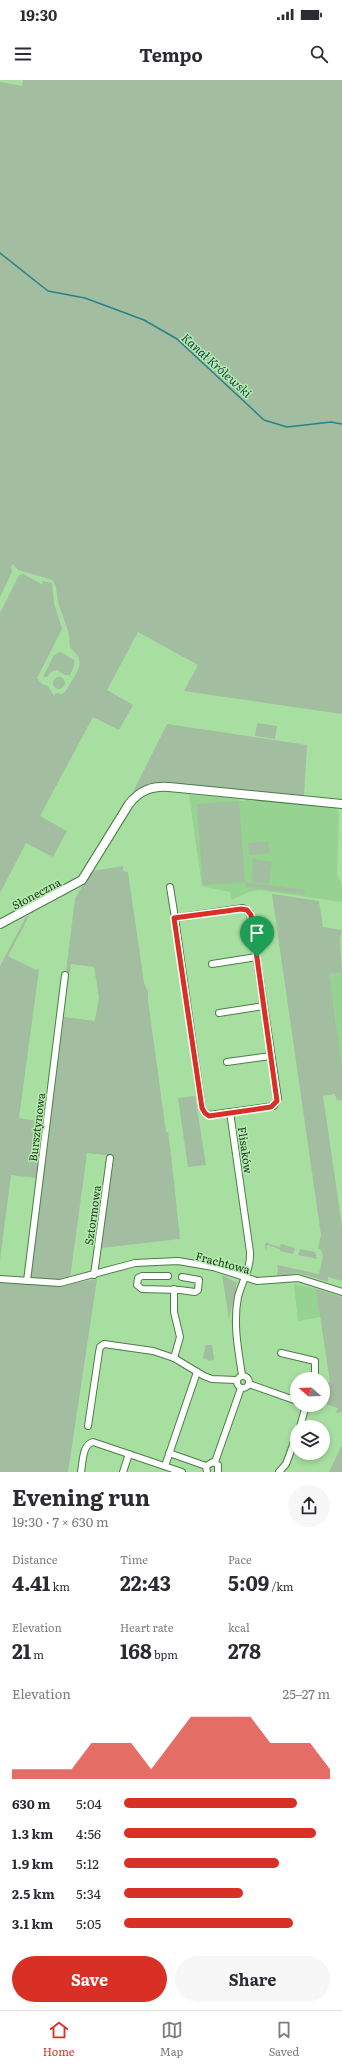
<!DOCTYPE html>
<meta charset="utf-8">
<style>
:root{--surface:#fff;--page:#f7f7f7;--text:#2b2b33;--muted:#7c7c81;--line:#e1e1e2;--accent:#d93025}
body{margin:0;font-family:Literata,serif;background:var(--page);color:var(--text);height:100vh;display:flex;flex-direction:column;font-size:15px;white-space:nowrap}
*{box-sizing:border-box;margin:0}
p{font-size:13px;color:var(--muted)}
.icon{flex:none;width:22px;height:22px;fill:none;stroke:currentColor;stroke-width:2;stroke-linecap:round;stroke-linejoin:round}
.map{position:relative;height:1392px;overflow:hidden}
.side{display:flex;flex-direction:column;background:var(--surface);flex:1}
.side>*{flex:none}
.needle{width:26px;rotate:289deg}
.controls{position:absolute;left:290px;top:1292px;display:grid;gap:8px}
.controls a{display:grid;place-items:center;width:40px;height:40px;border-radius:50%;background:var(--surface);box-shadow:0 2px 6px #0003;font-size:20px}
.pin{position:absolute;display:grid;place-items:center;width:34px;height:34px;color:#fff;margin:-41px -17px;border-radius:50% 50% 50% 0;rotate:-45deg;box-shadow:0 0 4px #0007}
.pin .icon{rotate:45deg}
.round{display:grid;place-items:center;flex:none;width:42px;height:42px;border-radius:21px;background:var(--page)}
.head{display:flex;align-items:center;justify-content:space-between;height:68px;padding:0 12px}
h1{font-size:22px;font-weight:700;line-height:30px}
.metrics{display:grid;grid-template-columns:repeat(3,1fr);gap:6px;height:68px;padding:4px 12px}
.metrics div{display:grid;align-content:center}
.metrics b{font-size:20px;font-weight:700}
.metrics small{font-size:11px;font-weight:400}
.metrics p{font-size:11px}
.chart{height:112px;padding:8px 12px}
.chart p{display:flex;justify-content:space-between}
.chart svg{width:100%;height:72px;margin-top:4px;fill:var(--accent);opacity:.7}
.cta{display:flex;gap:8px;margin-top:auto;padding:8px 12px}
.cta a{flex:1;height:46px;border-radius:24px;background:var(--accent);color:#fff;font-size:16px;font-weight:700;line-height:46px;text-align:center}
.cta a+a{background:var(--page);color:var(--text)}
ul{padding:0 12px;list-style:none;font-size:13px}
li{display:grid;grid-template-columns:64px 48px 1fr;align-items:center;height:30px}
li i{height:10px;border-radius:5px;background:var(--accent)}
.status{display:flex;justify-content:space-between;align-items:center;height:28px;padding:0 20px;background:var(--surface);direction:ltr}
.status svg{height:11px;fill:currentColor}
header{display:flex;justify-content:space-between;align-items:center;height:52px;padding:0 12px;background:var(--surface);font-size:18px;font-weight:700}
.dock{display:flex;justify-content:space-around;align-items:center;height:56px;border-top:1px solid var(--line);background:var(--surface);font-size:11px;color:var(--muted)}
.dock a{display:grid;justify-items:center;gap:2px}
.dock .current{color:var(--accent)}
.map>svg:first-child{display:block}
.built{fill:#96d290}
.green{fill:#a2bd9f}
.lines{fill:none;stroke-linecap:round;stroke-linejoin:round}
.stream{stroke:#288289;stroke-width:1.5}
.minor-casing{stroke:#4a7e45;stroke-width:8}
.tertiary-casing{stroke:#4a7e45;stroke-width:10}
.minor{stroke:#fff;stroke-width:6}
.tertiary{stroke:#fff;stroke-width:8}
.route-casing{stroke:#fff;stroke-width:8}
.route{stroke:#d93025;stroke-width:5}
.labels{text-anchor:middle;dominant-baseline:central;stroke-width:3;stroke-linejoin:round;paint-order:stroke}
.street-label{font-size:11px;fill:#223820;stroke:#b4ecae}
.water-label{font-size:12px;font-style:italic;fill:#1f464a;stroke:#b4ecae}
</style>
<div class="status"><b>19:30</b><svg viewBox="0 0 49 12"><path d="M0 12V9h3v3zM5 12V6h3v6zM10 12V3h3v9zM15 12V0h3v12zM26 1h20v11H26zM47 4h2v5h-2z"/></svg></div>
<header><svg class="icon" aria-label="menu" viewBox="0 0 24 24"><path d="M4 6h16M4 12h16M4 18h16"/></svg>Tempo<svg class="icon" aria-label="search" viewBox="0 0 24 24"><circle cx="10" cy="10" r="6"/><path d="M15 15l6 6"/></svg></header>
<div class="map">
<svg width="342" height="1392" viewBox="0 0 342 1392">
<rect width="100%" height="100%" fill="#a7dfa1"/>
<g class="built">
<polygon points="189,715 240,719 240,721 245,721 245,719 335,727 339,733 337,794 342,804 342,822 260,810 249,812 232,820 230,812 202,806"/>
<polygon points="342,893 342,986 329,894"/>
<polygon points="294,1204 316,1209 321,1237 298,1241"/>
</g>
<g class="green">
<path d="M23,0H342V634L184,611L198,585L138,552L107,610L133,625L119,650L93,637L40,736L67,751L53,777L26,763L0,813V533L19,495L23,494L43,505L42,501L52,503L54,523L62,549L37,598L42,604L48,606L54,616L56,613L62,614C68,610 68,606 72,601C80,587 85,580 70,568L69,554L58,522L56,508L53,500L18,490L13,484L11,487L12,492L0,517V2L22,6Z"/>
<polygon points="60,572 74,580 74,586 70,595 65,595 57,590 51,592 47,597 43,597 54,575"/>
<circle cx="59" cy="603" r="6"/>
<polygon points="257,643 277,646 275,659 255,656"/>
<polygon points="167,644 307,665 304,716 164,704 151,704 133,712"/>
<polygon points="239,721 245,802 203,805 197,724"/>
<polygon points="268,761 270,773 249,775 248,763"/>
<polygon points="253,779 272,782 269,804 252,802"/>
<path d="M123,786V791L128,792L144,903L148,912V920L166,1052H168C173,1088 176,1123 180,1159L101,1168L114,1076L87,1073L70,1199L53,1201L31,1198L64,937L95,941L99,917L94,887L71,884L70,893L66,892L75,819L86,799L93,791Z"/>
<polygon points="246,802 305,810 304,814 245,807"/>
<polygon points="272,814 319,821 323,847 342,850 340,859 342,893 329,894 342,986 342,1020 337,1021 335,1014 323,1016 342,1146 342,1201 328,1197 328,1202 299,1193 277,1196 278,1189 277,1185 319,1194 323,1176 321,1170 318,1168 321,1155"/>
<polygon points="29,836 8,876 36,890 39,889 19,1038 43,1042 36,1098 11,1095 0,1180 0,886 26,837"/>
<polygon points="195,1016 206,1085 188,1087 178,1018"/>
<polygon points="267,1162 269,1164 280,1167 281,1164 295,1168 293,1174 280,1171 280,1167 280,1169 267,1165 266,1171 265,1164"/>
<polygon points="300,1169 315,1172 317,1179 298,1175"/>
<polygon points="222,1195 237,1203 229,1239"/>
<polygon points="97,1199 68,1392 0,1392 0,1201 59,1206"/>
<polygon points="316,1209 342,1217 342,1332 336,1333 338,1328 323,1323 323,1304 330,1302"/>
<polygon points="206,1265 212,1265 214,1279 210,1281 203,1278"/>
<polygon points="342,1365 342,1392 329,1392"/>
</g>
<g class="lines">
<polyline class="stream" points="0,173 48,211 85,218 144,240 177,259 264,340 287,347 331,342 342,344"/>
<defs>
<g id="minor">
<polyline points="170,807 175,838 202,1028 205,1033 209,1035 274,1026 278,1018 250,833 243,828 175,838"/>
<polyline points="212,884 257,877"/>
<polyline points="219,933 264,926"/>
<polyline points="227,982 271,976"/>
<path d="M230,1032L250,1172C251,1189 242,1201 238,1217C233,1243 238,1269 242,1295"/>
<polyline points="94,1195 110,1078"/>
<polyline points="168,1196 142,1196 138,1198 137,1205 142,1209 180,1210 195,1212 198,1210 199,1200 182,1197"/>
<polyline points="0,1199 60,1203 135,1183 178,1181 213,1187 257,1201 298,1198 342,1212"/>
<polyline points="27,1201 65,895"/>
<polyline points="281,1273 315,1281 315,1299"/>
<polyline points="174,1278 180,1257 174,1232 174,1209"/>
<circle cx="243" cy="1302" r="6"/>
<polyline points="249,1304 297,1321"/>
<polyline points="88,1346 99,1272 100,1267 104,1264 153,1271 174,1278 204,1296 212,1299 236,1300"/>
<polyline points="300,1347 306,1325"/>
<polyline points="169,1373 206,1386"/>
<polyline points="215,1382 241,1308"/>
<polyline points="165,1386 197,1292"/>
<path d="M81,1392C83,1382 82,1365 93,1362L182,1392"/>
<polyline points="123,1392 129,1374"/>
<polyline points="207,1392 206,1386 213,1382 218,1385 218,1392"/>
<polyline points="279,1392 286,1384 297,1354"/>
</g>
<path id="tertiary" d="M0,844L82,800L129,724C140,710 152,706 169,707L342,724"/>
</defs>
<use href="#minor" class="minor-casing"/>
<use href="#tertiary" class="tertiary-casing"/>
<use href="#minor" class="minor"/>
<use href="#tertiary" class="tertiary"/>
</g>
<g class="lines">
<defs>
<polygon id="route" points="241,829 247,830 251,835 277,1021 271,1027 209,1036 205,1033 202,1028 174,838"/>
</defs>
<use href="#route" class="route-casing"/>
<use href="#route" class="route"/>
</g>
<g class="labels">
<g class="street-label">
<text transform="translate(36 813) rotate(-28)">Słoneczna</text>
<text transform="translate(36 1047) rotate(-83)">Bursztynowa</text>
<text transform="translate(246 1070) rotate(82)">Flisaków</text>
<text transform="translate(92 1135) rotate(-82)">Sztormowa</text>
<text transform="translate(223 1182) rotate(15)">Frachtowa</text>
</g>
<g class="water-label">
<text transform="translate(217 285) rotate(42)">Kanał Królewski</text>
</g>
</g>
</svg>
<div class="controls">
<a><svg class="needle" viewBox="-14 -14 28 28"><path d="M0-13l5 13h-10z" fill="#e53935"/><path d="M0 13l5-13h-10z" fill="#7c7c81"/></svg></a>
<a><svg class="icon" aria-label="layers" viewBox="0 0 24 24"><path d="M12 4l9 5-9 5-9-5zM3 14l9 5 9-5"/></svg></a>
</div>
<div class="pin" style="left:257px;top:877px;background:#1e9e55"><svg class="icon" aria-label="arrive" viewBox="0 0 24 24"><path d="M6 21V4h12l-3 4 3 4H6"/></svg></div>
</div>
<section class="side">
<div class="head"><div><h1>Evening run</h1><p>19:30 · 7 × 630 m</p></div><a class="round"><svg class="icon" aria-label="share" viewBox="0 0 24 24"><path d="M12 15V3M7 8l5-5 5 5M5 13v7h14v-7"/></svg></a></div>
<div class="metrics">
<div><p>Distance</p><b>4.41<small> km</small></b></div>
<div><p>Time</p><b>22:43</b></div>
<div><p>Pace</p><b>5:09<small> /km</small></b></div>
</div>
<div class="metrics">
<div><p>Elevation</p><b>21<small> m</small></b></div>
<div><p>Heart rate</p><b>168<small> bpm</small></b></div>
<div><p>kcal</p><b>278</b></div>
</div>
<div class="chart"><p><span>Elevation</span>25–27 m</p>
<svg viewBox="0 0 160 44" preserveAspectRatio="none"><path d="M0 44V38L10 38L20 38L30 38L40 22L50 22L60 22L70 38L80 22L90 6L100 6L110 6L120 6L130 22L140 22L150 22L160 38V44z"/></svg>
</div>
<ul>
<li><b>630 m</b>5:04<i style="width:84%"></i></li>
<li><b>1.3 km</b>4:56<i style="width:93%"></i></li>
<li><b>1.9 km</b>5:12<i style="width:75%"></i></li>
<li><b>2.5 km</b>5:34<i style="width:58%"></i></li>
<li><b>3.1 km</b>5:05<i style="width:82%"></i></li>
</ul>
<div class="cta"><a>Save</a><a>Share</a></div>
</section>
<nav class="dock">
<a class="current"><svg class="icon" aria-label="home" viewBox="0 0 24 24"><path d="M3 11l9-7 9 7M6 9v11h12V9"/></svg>Home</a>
<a><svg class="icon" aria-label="map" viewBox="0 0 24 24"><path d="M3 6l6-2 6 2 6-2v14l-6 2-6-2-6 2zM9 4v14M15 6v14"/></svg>Map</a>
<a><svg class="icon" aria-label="saved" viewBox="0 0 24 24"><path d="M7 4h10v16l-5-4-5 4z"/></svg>Saved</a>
</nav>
